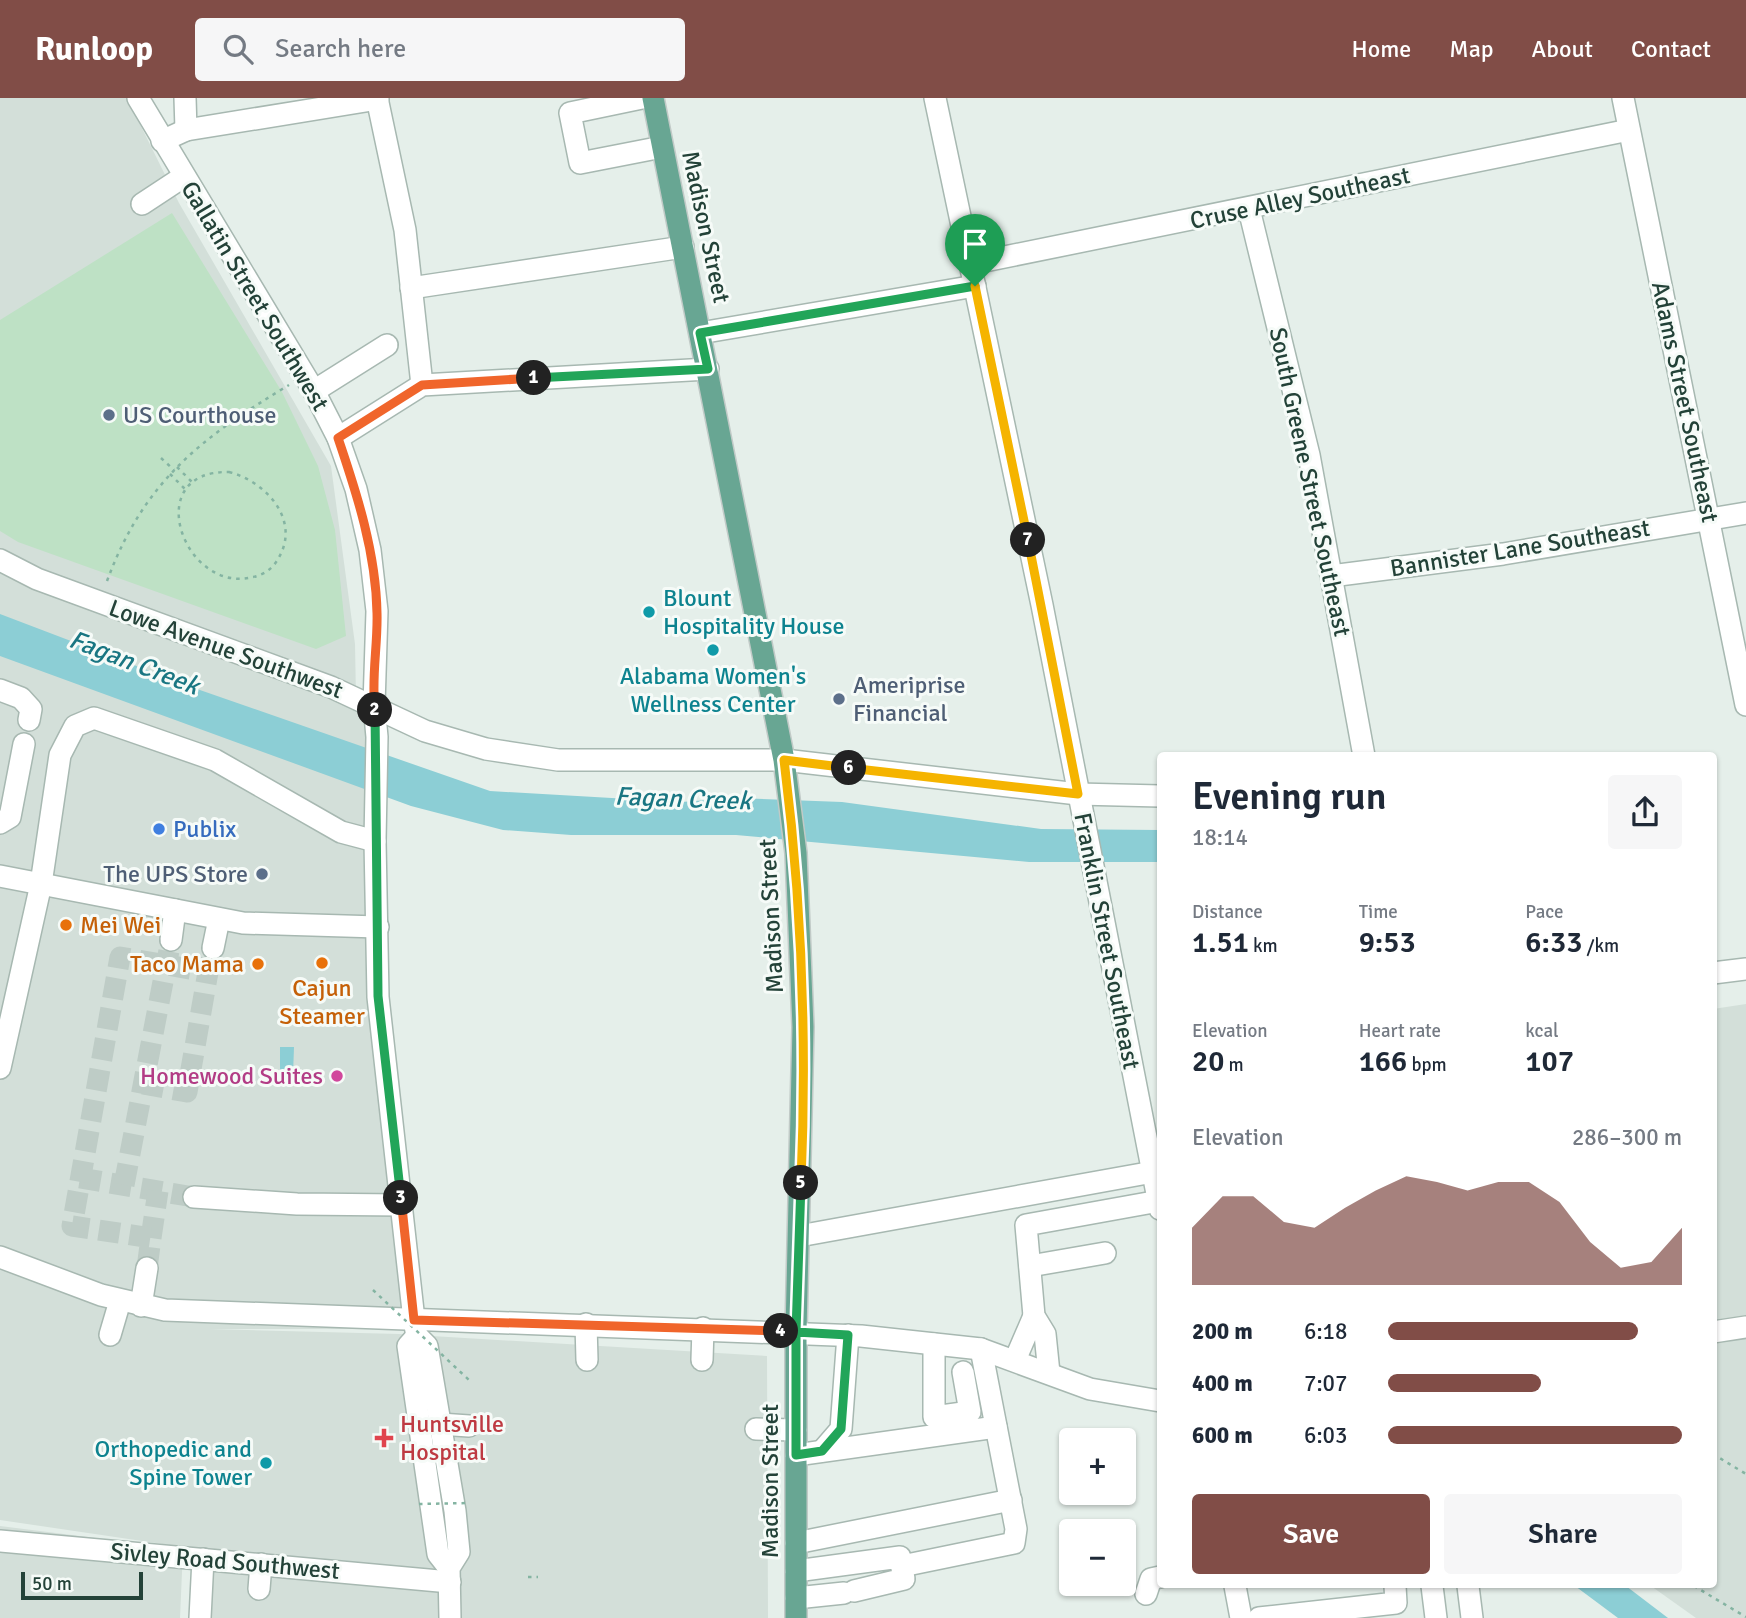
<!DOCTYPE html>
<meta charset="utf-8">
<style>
:root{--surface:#fff;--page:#f6f6f7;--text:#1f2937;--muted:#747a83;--accent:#814d47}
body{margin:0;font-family:Signika,sans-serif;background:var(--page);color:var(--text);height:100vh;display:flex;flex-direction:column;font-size:26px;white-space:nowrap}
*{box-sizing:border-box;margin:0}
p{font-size:23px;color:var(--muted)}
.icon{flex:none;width:38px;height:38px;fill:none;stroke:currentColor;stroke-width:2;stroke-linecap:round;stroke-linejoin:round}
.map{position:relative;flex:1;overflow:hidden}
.sheet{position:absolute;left:1157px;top:654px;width:560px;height:836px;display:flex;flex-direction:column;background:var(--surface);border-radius:7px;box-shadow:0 2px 5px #0004}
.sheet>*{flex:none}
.fabs{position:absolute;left:1059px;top:1330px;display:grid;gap:14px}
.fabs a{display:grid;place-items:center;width:77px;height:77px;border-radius:7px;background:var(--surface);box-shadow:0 2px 5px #0004;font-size:35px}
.scale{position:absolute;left:21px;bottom:18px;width:122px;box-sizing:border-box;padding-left:7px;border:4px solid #234238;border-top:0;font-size:19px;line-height:24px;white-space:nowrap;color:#234238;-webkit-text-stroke:5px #f6fbf8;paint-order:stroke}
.pin{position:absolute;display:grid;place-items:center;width:60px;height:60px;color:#fff;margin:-72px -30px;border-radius:50% 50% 50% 0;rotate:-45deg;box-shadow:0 0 7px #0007}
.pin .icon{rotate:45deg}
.km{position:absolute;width:35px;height:35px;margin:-18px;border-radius:50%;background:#222;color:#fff;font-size:19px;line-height:35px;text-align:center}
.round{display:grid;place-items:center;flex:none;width:74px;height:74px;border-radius:7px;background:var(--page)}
.overview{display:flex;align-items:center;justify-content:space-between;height:119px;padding:0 35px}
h1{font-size:38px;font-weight:600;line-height:52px}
.metrics{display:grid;grid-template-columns:repeat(3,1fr);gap:10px;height:119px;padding:7px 35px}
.metrics div{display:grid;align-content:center}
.metrics b{font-size:30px;font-weight:600}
.metrics small{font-size:19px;font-weight:400}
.metrics p{font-size:19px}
.chart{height:196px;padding:14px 35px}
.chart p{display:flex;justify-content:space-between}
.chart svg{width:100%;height:126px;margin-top:7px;fill:var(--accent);opacity:.7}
.action{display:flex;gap:14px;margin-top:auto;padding:14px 35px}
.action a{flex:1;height:80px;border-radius:7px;background:var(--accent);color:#fff;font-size:28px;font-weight:600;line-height:80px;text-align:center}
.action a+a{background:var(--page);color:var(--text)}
ul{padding:0 35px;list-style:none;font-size:23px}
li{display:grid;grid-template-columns:112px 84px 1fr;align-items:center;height:52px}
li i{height:18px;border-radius:9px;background:var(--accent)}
header{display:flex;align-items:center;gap:42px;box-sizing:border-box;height:98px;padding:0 35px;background:var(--accent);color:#fff}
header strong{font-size:33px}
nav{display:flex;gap:38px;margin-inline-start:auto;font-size:24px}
.search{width:490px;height:63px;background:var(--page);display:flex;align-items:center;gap:18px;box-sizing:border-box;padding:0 24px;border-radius:7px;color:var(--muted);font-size:26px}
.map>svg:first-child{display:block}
.built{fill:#d3dfd9}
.green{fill:#bee1c5}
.water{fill:#8cced5}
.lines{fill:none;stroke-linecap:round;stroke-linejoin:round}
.minor-tunnel{stroke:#beccc6;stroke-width:21;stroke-dasharray:21 10;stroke-linecap:butt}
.minor-casing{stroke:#a7b8b1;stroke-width:24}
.major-casing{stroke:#c1cac7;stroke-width:24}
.path{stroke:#84b4a2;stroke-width:2.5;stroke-dasharray:3.5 5;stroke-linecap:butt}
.minor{stroke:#fff;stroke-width:21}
.major{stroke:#68a693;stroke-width:21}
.path-bridge{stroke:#84b4a2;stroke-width:2.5;stroke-dasharray:3.5 5;stroke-linecap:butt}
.split-1-casing{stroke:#fff;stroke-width:14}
.split-2-casing{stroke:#fff;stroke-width:14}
.split-3-casing{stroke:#fff;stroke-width:14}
.split-4-casing{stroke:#fff;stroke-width:14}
.split-5-casing{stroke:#fff;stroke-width:14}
.split-6-casing{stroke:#fff;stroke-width:14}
.split-7-casing{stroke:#fff;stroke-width:14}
.split-8-casing{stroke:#fff;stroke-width:14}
.split-1{stroke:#22a559;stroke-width:9}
.split-2{stroke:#f0652b;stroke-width:9}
.split-3{stroke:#22a559;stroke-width:9}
.split-4{stroke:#f0652b;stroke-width:9}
.split-5{stroke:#22a559;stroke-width:9}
.split-6{stroke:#f5b400;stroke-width:9}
.split-7{stroke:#f5b400;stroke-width:9}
.split-8{stroke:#f5b400;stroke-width:9}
.service-dot{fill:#5c6f8a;stroke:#f6fbf8;stroke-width:2.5}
.culture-dot{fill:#0f9aa8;stroke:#f6fbf8;stroke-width:2.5}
.shop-dot{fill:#3f7fe0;stroke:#f6fbf8;stroke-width:2.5}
.food-dot{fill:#e8710a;stroke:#f6fbf8;stroke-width:2.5}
.hotel-dot{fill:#d1479c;stroke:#f6fbf8;stroke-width:2.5}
.health-dot{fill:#e0444e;stroke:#f6fbf8;stroke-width:2.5}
.labels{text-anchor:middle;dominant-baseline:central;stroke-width:6;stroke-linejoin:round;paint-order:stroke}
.street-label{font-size:24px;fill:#234238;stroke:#f6fbf8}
.service-label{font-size:24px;fill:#4e5e75;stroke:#f6fbf8;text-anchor:start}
.culture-label{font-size:24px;fill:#0d838f;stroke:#f6fbf8;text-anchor:start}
.shop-label{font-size:24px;fill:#366cbe;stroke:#f6fbf8;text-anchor:start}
.food-label{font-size:24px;fill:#c56008;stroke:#f6fbf8;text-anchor:start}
.hotel-label{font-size:24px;fill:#b23c85;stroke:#f6fbf8;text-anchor:end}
.health-label{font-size:24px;fill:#be3a42;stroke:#f6fbf8;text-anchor:start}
.water-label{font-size:26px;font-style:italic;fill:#197682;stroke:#f6fbf8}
</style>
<header>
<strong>Runloop</strong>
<div class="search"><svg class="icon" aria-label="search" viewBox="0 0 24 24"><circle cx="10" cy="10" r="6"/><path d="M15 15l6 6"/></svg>Search here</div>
<nav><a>Home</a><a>Map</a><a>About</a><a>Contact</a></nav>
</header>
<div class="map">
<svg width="1746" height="1520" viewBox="0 0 1746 1520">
<rect width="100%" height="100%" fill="#e5efea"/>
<g class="built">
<polygon points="0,0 127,0 179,105 331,368 355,546 356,600 374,607 378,829 414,1222 400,1221 401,1231 209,1231 399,1236 767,1258 768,1520 210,1520 210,1453 0,1422"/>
<polygon points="1746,906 1746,1520 1696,1520 1651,1488 1713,1488 1713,911"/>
<polygon points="0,1428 183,1451 180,1520 0,1520"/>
</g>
<polygon class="green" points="172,115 282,294 318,368 335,432 346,538 316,551 18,444 0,433 0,222"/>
<g class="water">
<polygon points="0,516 197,591 490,693 681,704 737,700 842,704 1041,731 1160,732 1160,764 1029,764 736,737 571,737 503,732 411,708 0,558"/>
<polygon points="280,949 294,949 293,977 280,973"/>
<polygon points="1575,1488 1626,1488 1668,1520 1618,1520"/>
</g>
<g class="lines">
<g class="minor-tunnel">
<polyline points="143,986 187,994 208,874"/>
<polyline points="80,1080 194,1099"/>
<polyline points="124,1087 171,842"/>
<polyline points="151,1140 158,1093"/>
<polyline points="147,1170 151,1140 72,1128 120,859 208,874 213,850"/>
</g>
<defs>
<g id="minor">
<polyline points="138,0 314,293 338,340 356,391 370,452 377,513 374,607 377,639 375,743 378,899 414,1222 417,1238 427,1248 455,1413 459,1454 449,1470 450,1520"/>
<polyline points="185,0 186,32"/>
<polyline points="377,0 405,132 422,287"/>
<polyline points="642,0 570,15 580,65 662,49"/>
<polyline points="935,0 1042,507 1160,1111"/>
<polyline points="1623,0 1746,607"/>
<polyline points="162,43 186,32 378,1"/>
<polyline points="142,106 183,79"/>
<polyline points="1249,111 1309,357 1364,658"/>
<polyline points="970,166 1629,32"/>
<polyline points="411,190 683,149"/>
<polyline points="700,235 975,188"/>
<polyline points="314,293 387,247"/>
<polyline points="338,340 422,287 708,271"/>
<polyline points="0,462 37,481 331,589 425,633 486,651 558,662 784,662 1078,696 1160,698"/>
<polyline points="1331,478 1503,456 1746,415"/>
<polyline points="0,592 21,600 31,611 29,622"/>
<polyline points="0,725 10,719 24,646"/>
<polyline points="0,778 243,825 378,829"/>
<polyline points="171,842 175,812"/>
<polyline points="213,850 219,821"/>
<polyline points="1713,875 1746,871"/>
<polyline points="0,970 41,786 60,657 75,628 94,620 215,662 341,734 375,743"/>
<polyline points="194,1099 297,1106 402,1107"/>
<polyline points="799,1138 1153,1074"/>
<polyline points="0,1159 101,1197 165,1212 861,1238 981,1251 1090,1291 1160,1303"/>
<polyline points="1030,1168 1105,1155"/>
<polyline points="141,1208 147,1170"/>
<polyline points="586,1226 587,1262"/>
<polyline points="1713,1234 1746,1229"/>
<polyline points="110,1237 120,1203"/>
<polyline points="417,1238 408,1248 438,1456 449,1470"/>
<polyline points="934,1246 934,1319 970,1314 963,1274"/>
<polyline points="702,1262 703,1230"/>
<polyline points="1015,1262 1034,1218"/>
<polyline points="1049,1275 1045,1236 1034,1218 1026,1127 1159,1103"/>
<polyline points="440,1326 469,1328"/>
<polyline points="756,1331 796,1332"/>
<polyline points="822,1353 841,1331 848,1237"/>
<polyline points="796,1357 996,1329"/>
<polyline points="0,1443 450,1484"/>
<polyline points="796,1445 1011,1402"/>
<polyline points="902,1468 1014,1445 1016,1431 981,1251"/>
<polyline points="796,1473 900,1459 904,1481 854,1493"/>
<polyline points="1235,1488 1241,1520"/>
<polyline points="1432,1488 1436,1520"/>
<polyline points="1468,1488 1472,1520"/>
<polyline points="259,1491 261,1466"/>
<polyline points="1146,1496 1151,1481 1160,1479"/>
<polyline points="796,1500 844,1495"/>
<polyline points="200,1520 203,1461"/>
<polyline points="1259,1520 1396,1505 1395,1488"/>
</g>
<polyline id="major" points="653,0 784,662 796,755 803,929 796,1234 796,1520"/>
</defs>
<use href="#minor" class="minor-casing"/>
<use href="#major" class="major-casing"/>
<g class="path">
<polyline points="161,360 174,372"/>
<polyline points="177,369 192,384"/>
<path d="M229,374C265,383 302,422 278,461C273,470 264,477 253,479C184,497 139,372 229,374Z"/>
<polyline points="170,376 185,391"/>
<path d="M107,483C144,383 201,340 289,287"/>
<polyline points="1713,1356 1746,1376"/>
<polyline points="528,1479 538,1479"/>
<polyline points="1694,1488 1746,1519"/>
</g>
<use href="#minor" class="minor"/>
<use href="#major" class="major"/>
<g class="path-bridge">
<polyline points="373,1192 469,1282"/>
<polyline points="419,1406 469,1405"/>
</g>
</g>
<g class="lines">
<defs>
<polyline id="split-1" points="534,280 708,271 700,235 975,188"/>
<path id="split-2" d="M375,612C371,580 378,547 377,515C376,455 357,396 338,340L422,287L534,280"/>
<polyline id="split-3" points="375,612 378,898 401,1100"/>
<polyline id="split-4" points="401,1100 414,1222 781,1233"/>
<polyline id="split-5" points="781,1233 796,1234 796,1357 822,1353 841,1331 848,1237 796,1234 801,1085"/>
<path id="split-6" d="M801,1085C807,944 802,803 784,662L849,670"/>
<polyline id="split-7" points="849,670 1078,696 1028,442"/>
<polyline id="split-8" points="975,188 1028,442"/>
</defs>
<use href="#split-1" class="split-1-casing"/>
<use href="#split-2" class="split-2-casing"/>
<use href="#split-3" class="split-3-casing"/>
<use href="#split-4" class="split-4-casing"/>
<use href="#split-5" class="split-5-casing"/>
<use href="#split-6" class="split-6-casing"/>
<use href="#split-7" class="split-7-casing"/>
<use href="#split-8" class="split-8-casing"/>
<use href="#split-1" class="split-1"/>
<use href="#split-2" class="split-2"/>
<use href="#split-3" class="split-3"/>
<use href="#split-4" class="split-4"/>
<use href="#split-5" class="split-5"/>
<use href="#split-6" class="split-6"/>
<use href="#split-7" class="split-7"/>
<use href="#split-8" class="split-8"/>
</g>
<g class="service-dot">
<circle cx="109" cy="317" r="7"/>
<circle cx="839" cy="601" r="7"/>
<circle cx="262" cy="776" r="7"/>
</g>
<g class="culture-dot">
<circle cx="649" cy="514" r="7"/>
<circle cx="713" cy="552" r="7"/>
<circle cx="266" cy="1365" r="7"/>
</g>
<circle class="shop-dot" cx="159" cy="731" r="7"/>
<g class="food-dot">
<circle cx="66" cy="827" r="7"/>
<circle cx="322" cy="865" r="7"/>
<circle cx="258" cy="866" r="7"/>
</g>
<circle class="hotel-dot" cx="337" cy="978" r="7"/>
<path class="health-dot" d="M380.5 1329.5h7v7h7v7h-7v7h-7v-7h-7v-7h7z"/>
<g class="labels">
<g class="street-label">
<text transform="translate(1300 100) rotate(-12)">Cruse Alley Southeast</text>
<text transform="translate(706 129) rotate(78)">Madison Street</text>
<text transform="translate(255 198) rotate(59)">Gallatin Street Southwest</text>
<text transform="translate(1685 304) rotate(78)">Adams Street Southeast</text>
<text transform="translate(1310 384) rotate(78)">South Greene Street Southeast</text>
<text transform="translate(1520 450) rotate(-9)">Bannister Lane Southeast</text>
<text transform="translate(226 551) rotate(20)">Lowe Avenue Southwest</text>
<text transform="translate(771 818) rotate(-93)">Madison Street</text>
<text transform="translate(1107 843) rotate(79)">Franklin Street Southeast</text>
<text transform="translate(770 1383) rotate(-90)">Madison Street</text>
<text transform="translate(225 1463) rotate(5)">Sivley Road Southwest</text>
</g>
<g class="service-label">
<text x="123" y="317">US Courthouse</text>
<text x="853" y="587">Ameriprise<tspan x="853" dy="28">Financial</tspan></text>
<text x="248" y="776" text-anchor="end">The UPS Store</text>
</g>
<g class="culture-label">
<text x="663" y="500">Blount<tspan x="663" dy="28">Hospitality House</tspan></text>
<text x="713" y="578" text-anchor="middle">Alabama Women's<tspan x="713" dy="28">Wellness Center</tspan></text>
<text x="252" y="1351" text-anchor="end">Orthopedic and<tspan x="252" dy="28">Spine Tower</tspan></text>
</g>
<g class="shop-label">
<text x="173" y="731">Publix</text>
</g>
<g class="food-label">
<text x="80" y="827">Mei Wei</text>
<text x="244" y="866" text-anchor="end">Taco Mama</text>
<text x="322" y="890" text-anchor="middle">Cajun<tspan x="322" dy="28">Steamer</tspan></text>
</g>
<g class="hotel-label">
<text x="323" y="978">Homewood Suites</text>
</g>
<g class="health-label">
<text x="400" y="1326">Huntsville<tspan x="400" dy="28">Hospital</tspan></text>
</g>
<g class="water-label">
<text transform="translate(134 565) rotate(21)">Fagan Creek</text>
<text transform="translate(683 701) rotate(2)">Fagan Creek</text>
</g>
</g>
</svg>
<div class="fabs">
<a>+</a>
<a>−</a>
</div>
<div class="scale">50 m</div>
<div class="pin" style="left:975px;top:188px;background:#1e9e55"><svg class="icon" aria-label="arrive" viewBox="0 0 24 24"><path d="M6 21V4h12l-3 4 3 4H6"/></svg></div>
<b class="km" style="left:534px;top:280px">1</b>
<b class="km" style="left:375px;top:612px">2</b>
<b class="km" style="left:401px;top:1100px">3</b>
<b class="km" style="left:781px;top:1233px">4</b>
<b class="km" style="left:801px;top:1085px">5</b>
<b class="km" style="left:849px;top:670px">6</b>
<b class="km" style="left:1028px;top:442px">7</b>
<section class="sheet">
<div class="overview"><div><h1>Evening run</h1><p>18:14</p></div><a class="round"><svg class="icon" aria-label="share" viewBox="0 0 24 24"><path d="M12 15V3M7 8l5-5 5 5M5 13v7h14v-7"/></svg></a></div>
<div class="metrics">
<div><p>Distance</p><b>1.51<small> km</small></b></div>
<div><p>Time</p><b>9:53</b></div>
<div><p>Pace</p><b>6:33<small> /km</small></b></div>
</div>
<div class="metrics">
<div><p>Elevation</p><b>20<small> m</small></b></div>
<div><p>Heart rate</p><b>166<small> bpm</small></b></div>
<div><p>kcal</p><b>107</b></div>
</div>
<div class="chart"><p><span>Elevation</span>286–300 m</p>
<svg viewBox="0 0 160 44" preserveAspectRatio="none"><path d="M0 44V24L10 13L20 13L30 22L40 24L50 17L60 11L70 6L80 8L90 11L100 8L110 8L120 15L130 29L140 38L150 36L160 24V44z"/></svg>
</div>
<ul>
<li><b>200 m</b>6:18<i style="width:85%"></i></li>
<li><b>400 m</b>7:07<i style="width:52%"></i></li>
<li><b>600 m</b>6:03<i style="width:100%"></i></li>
</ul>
<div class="action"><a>Save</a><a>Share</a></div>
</section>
</div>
